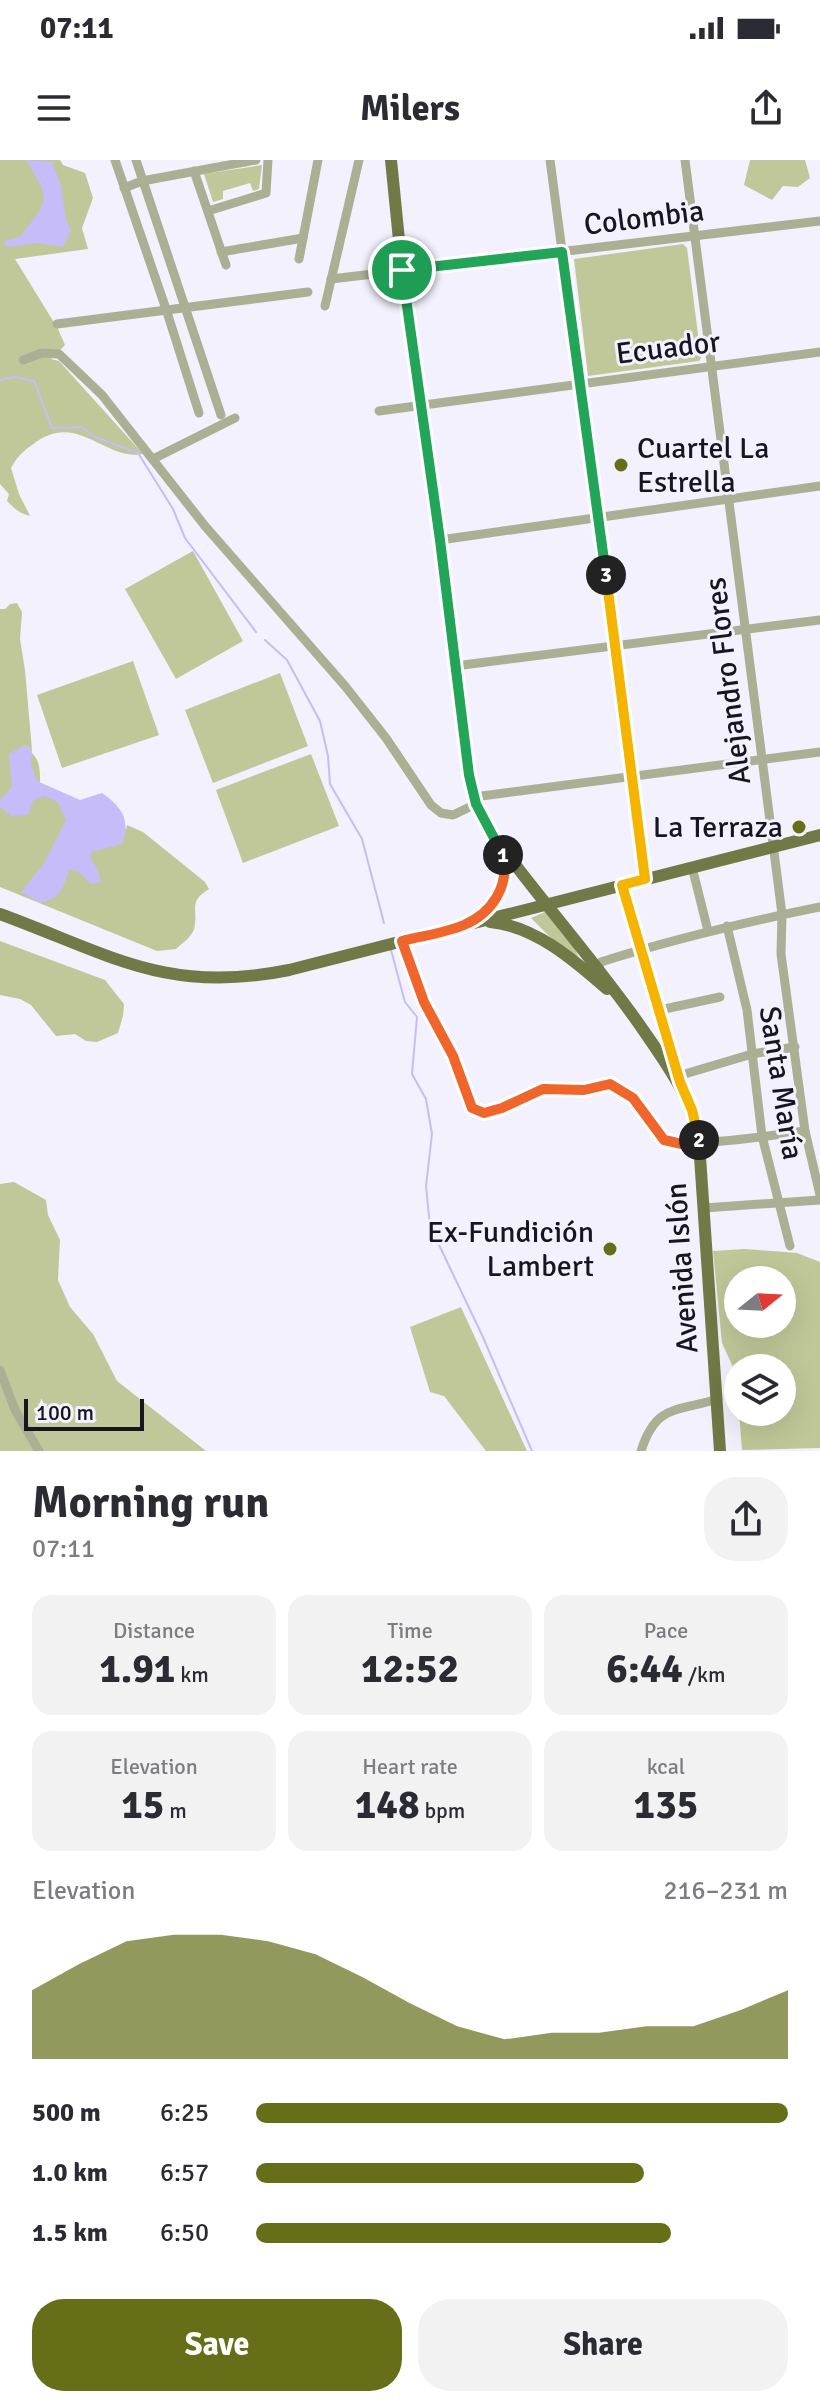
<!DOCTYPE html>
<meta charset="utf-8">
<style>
:root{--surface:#fff;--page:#f2f2f3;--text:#2b2b33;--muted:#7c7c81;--accent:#666f18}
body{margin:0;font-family:Signika,sans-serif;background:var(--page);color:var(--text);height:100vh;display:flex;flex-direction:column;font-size:30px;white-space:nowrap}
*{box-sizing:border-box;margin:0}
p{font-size:26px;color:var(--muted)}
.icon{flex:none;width:44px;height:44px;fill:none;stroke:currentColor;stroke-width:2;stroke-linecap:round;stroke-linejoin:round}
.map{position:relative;height:1291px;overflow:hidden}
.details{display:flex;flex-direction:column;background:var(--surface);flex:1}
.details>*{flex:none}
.needle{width:52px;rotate:72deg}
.fabs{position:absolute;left:724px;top:1106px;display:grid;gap:16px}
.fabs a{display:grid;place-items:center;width:72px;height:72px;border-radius:50%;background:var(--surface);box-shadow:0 8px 32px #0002;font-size:40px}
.scale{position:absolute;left:24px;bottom:20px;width:120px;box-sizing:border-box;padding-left:8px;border:4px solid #171620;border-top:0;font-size:22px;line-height:28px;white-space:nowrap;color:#171620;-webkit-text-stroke:6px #f2f1fd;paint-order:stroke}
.pin{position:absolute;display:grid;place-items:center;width:68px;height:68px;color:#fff;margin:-34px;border:4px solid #fff;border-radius:50%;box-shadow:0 2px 8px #0007}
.km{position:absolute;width:40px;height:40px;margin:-20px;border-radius:50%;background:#222;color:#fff;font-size:22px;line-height:40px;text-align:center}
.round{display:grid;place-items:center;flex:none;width:84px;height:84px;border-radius:32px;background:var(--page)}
.summary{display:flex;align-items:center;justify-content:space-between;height:136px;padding:0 32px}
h1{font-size:44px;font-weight:700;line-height:60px}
.figures{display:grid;grid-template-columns:repeat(3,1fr);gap:12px;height:136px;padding:8px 32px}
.figures div{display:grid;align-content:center;border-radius:20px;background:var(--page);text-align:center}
.figures b{font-size:40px;font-weight:700}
.figures small{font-size:22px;font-weight:400}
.figures p{font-size:22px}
.chart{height:224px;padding:16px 32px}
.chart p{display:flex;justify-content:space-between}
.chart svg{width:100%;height:144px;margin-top:8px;fill:var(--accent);opacity:.7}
.button{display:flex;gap:16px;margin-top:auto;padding:16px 32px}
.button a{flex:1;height:92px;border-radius:32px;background:var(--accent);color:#fff;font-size:32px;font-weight:700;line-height:92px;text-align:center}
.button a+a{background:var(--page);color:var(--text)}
ul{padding:0 32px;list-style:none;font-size:26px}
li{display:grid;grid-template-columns:128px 96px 1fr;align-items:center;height:60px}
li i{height:20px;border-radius:10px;background:var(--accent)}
.status{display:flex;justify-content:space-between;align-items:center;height:56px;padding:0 40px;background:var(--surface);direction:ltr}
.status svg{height:22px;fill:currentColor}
header{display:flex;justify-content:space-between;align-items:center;height:104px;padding:0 32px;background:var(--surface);font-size:36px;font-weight:700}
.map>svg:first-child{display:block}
.green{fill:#c0c899;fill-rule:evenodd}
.water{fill:#c6bcf9}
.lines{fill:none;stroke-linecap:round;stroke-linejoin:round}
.stream{stroke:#c6bcf9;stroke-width:2}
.minor{stroke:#abb095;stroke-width:9}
.major{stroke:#717946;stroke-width:12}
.split-1-casing{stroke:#fff;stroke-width:16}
.split-2-casing{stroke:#fff;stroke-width:16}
.split-3-casing{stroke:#fff;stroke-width:16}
.split-4-casing{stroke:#fff;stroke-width:16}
.split-1{stroke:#22a559;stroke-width:10}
.split-2{stroke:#f0652b;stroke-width:10}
.split-3{stroke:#f5b400;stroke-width:10}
.split-4{stroke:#22a559;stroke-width:10}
.poi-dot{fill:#666f18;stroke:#f2f1fd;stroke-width:3}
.labels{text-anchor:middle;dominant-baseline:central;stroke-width:6;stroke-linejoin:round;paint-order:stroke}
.street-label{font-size:30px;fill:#171620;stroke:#f2f1fd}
.poi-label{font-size:30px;fill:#171620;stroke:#f2f1fd;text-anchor:end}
</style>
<div class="status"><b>07:11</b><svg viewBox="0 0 49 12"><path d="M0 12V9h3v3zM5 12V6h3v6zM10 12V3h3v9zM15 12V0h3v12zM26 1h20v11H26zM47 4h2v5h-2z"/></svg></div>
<header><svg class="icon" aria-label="menu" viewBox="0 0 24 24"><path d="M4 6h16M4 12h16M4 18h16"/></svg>Milers<svg class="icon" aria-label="share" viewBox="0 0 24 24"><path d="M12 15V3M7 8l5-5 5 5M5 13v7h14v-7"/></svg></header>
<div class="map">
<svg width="820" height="1291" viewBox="0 0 820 1291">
<rect width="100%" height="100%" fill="#f2f1fd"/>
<g class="green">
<path d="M0,0H60L63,5L85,13L93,38L82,68L88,89L15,99L58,169L65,185L51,199L59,201L143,294C103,301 77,249 32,285C22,292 17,297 11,308L19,334L30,356C19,353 15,349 7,341L9,334L0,324Z"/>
<polygon points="750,0 805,0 810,18 798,27 783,26 772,40 744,25"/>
<polygon points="262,5 259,29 253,31 250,23 223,31 223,39 213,42 204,14"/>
<polygon points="683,84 687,88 701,198 699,201 588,216 574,99"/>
<polygon points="193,391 243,481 176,519 125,429"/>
<path d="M17,443L22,452L20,479L25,510L32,590L25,585L22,587C42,596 40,609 40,629L126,669L127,665L143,672L205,722L209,729C187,742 199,750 194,769C191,778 182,783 176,789L157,791L0,727V449H5L10,444Z"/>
<polygon points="133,501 159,575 62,608 37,535"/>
<polygon points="280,513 308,586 213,623 185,550"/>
<polygon points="311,594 339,666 243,703 216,630"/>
<path d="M545,752C557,767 577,784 580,803L569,796L531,758Z"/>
<polygon points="0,781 105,820 124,844 123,856 118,873 97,882 86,881 75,874 56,876 31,845 20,839 0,835"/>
<polygon points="14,1022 46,1040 48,1055 60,1080 58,1120 70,1147 93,1174 117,1221 206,1291 0,1291 0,1024"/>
<path d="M744,1089L797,1093L820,1102V1288L742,1290L739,1252H782V1208H738V1218L722,1183L713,1091ZM782,1120V1164H738V1120Z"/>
<polygon points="461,1147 527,1291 486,1291 444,1236 430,1232 410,1167"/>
</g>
<g class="water">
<path d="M26,0L53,2C54,12 59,16 61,26C65,42 62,55 71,70L63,87L38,83L7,87L3,81L20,77C50,39 51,41 26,0Z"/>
<path d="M25,585L32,590L31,604L37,621L80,640L102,633C122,647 131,660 122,684L91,692L90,697L99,713L101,722L91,724L78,711L69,710C63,729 61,738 40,743L21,732L45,702L66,660L58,642L44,636L33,641L28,655L11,656L0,647V640L12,627L9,594Z"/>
</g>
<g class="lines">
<g class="stream">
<polyline points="0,220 14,217 34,221 52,268 82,267 95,277 138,293 173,349 185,378 256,472"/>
<polyline points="265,480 287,500 320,561 328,596 330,624 362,679 384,763"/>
<polyline points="391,790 405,842 417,857 412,914 426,939 432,974 426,1026 430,1066 482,1175 532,1291"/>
</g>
<g class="minor">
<polyline points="115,0 166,149 199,253"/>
<polyline points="136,0 221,255"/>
<polyline points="550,0 645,719"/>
<polyline points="685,0 782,754 781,794 805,971 820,1035"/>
<polyline points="194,11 226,105"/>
<polyline points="124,28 142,21 256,0"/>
<polyline points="208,51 266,33 268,0"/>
<polyline points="221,92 303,78"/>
<polyline points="299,99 318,0"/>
<polyline points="331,119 820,61"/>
<polyline points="325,146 359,0"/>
<polyline points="57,164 308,132"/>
<polyline points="23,200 42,193 59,194 102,235 205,366 345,526 386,578 431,645 441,653 453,655 476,644"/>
<polyline points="379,251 820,192"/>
<polyline points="153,299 235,258"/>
<polyline points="440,380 820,326"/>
<polyline points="455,506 820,460"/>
<polyline points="474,637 820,592"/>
<polyline points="692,707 708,771"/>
<polyline points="622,725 679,919"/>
<polyline points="727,766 747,850 762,976 790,1086"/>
<path d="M402,781L424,842L453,896L470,944L475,951L484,953L502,948L543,929L584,930L610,924C641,935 640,960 661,978C676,991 780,974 805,971"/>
<path d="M598,809L601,802C673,779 746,762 820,747"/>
<polyline points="660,850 720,837"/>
<polyline points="678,916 752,894 795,887"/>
<polyline points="704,1048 820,1040"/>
<polyline points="0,1210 15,1250 39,1291"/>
<path d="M641,1291C656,1244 676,1252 718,1239"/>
</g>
<g class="major">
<path d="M391,0L402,110L440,380L469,615L476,644L486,666C535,734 591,796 639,864C665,902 691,935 699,982L720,1291"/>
<path d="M0,754C109,794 167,835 289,810L820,675"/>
<path d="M473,759C498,741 511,722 502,691"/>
<path d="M490,762C535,766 574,800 607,829"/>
</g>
</g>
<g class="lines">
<defs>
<polyline id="split-1" points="402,110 440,380 469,615 476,644 503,695"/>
<path id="split-2" d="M503,695C510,726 492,753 464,765C445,773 422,776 402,781L424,842L453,896L472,948L484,953L502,948L543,929L584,930L610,924L633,938L664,980L682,984L699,980"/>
<polyline id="split-3" points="606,415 645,719 622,725 680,922 692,950 699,980"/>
<polyline id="split-4" points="402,110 562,92 606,415"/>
</defs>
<use href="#split-1" class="split-1-casing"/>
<use href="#split-2" class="split-2-casing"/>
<use href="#split-3" class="split-3-casing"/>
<use href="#split-4" class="split-4-casing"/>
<use href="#split-1" class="split-1"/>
<use href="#split-2" class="split-2"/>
<use href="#split-3" class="split-3"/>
<use href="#split-4" class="split-4"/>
</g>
<g class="poi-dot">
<circle cx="621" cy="305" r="8"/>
<circle cx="799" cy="667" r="8"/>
<circle cx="610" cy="1089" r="8"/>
</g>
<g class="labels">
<g class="street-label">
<text transform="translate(644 58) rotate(-7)">Colombia</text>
<text transform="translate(668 188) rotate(-7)">Ecuador</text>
<text transform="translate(728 521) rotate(-97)">Alejandro Flores</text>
<text transform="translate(781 923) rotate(81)">Santa María</text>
<text transform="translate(682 1108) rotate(-94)">Avenida Islón</text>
</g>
<g class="poi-label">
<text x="637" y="288" text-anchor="start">Cuartel La<tspan x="637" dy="34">Estrella</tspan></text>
<text x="783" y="667">La Terraza</text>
<text x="594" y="1072">Ex-Fundición<tspan x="594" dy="34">Lambert</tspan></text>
</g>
</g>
</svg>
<div class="fabs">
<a><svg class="needle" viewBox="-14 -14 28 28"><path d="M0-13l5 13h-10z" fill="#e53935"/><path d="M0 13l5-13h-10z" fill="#7c7c81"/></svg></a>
<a><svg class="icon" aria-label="layers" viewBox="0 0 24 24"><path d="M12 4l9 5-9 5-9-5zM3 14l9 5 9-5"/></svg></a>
</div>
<div class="scale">100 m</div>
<div class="pin" style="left:402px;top:110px;background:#1e9e55"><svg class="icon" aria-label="arrive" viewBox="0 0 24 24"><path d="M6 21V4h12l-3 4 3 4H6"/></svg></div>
<b class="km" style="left:503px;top:695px">1</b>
<b class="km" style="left:699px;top:980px">2</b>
<b class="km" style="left:606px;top:415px">3</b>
</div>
<section class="details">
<div class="summary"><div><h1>Morning run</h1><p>07:11</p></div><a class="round"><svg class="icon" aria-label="share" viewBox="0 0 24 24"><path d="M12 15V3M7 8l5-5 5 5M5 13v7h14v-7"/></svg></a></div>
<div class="figures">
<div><p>Distance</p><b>1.91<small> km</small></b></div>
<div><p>Time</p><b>12:52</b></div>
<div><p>Pace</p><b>6:44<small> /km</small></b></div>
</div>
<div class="figures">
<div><p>Elevation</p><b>15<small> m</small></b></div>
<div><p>Heart rate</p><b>148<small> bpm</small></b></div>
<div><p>kcal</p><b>135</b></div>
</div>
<div class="chart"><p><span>Elevation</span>216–231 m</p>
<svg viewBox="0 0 160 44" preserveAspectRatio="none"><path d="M0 44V23L10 15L20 8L30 6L40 6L50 8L60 12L70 19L80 27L90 34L100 38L110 36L120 36L130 34L140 34L150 29L160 23V44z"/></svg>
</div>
<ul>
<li><b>500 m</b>6:25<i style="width:100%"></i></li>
<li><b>1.0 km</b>6:57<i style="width:73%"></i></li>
<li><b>1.5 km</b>6:50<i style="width:78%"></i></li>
</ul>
<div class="button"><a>Save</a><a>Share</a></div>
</section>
